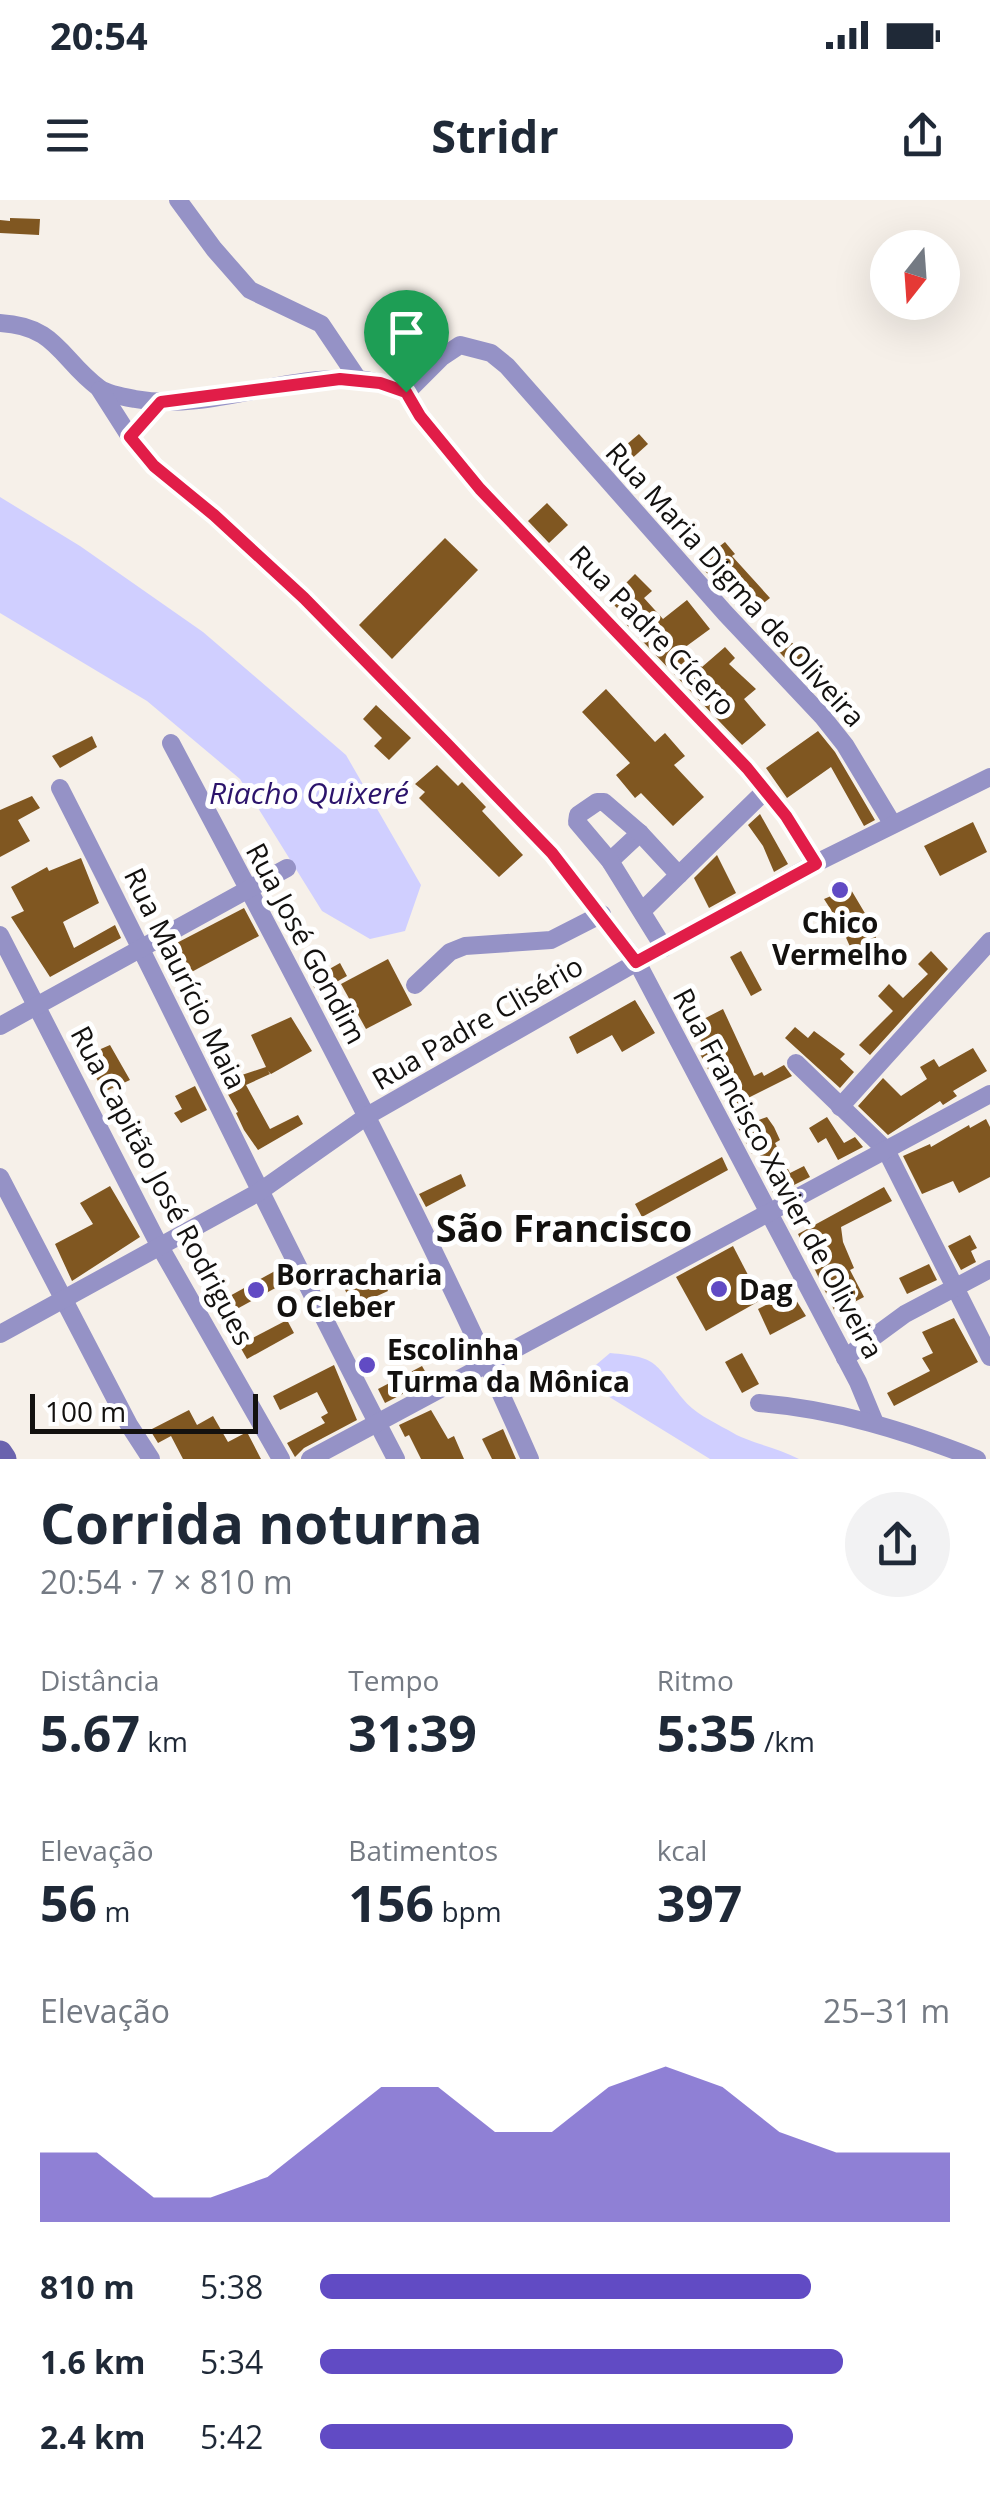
<!DOCTYPE html>
<html lang="pt">
<meta charset="utf-8">
<style>
:root{--surface:#fff;--page:#f2f2f3;--text:#1f2937;--muted:#747a83;--accent:#614bc4}
body{margin:0;font-family:"Open Sans",sans-serif;background:var(--page);color:var(--text);height:100vh;display:flex;flex-direction:column;font-size:38px;white-space:nowrap}
*{box-sizing:border-box;margin:0}
p{font-size:32px;color:var(--muted)}
.icon{flex:none;width:55px;height:55px;fill:none;stroke:currentColor;stroke-width:2;stroke-linecap:round;stroke-linejoin:round}
.map{position:relative;height:1259px;overflow:hidden}
.drawer{display:flex;flex-direction:column;background:var(--surface);flex:1}
.drawer>*{flex:none}
.needle{width:65px;rotate:197deg}
.fabs{position:absolute;left:870px;top:30px;display:grid;gap:20px}
.fabs a{display:grid;place-items:center;width:90px;height:90px;border-radius:50%;background:var(--surface);box-shadow:0 10px 40px #0002;font-size:50px}
.scale{position:absolute;left:30px;bottom:25px;width:228px;box-sizing:border-box;padding-left:10px;border:5px solid #13110f;border-top:0;font-size:28px;line-height:35px;white-space:nowrap;color:#13110f;-webkit-text-stroke:8px #fff;paint-order:stroke}
.pin{position:absolute;display:grid;place-items:center;width:85px;height:85px;color:#fff;margin:-102px -42px;border-radius:50% 50% 50% 0;rotate:-45deg;box-shadow:0 0 10px #0007}
.pin .icon{rotate:45deg}
.round{display:grid;place-items:center;flex:none;width:105px;height:105px;border-radius:52px;background:var(--page)}
.headline{display:flex;align-items:center;justify-content:space-between;height:170px;padding:0 40px}
h1{font-size:55px;font-weight:700;line-height:75px}
.stats{display:grid;grid-template-columns:repeat(3,1fr);gap:15px;height:170px;padding:10px 40px}
.stats div{display:grid;align-content:center}
.stats b{font-size:50px;font-weight:700}
.stats small{font-size:28px;font-weight:400}
.stats p{font-size:28px}
.chart{height:280px;padding:20px 40px}
.chart p{display:flex;justify-content:space-between}
.chart svg{width:100%;height:180px;margin-top:10px;fill:var(--accent);opacity:.7}
ul{padding:0 40px;list-style:none;font-size:32px}
li{display:grid;grid-template-columns:160px 120px 1fr;align-items:center;height:75px}
li i{height:25px;border-radius:12px;background:var(--accent)}
.status{display:flex;justify-content:space-between;align-items:center;height:70px;padding:0 50px;background:var(--surface);direction:ltr}
.status svg{height:28px;fill:currentColor}
header{display:flex;justify-content:space-between;align-items:center;height:130px;padding:0 40px;background:var(--surface);font-size:45px;font-weight:700}
.map>svg:first-child{display:block}
.water{fill:#d0cfff}
.building{fill:#805721}
.lines{fill:none;stroke-linecap:round;stroke-linejoin:round}
.street{stroke:#9592c6;stroke-width:18}
.secondary{stroke:#6a63ae;stroke-width:25}
.route-casing{stroke:#fff;stroke-width:20}
.route{stroke:#e11d48;stroke-width:12}
.poi-dot{fill:#614bc4;stroke:#fff;stroke-width:4}
.labels{text-anchor:middle;dominant-baseline:central;stroke-width:10;stroke-linejoin:round;paint-order:stroke}
.street-label{font-size:28px;fill:#13110f;stroke:#fff}
.poi-label{font-size:28px;font-weight:bold;fill:#13110f;stroke:#fff;text-anchor:start}
.water-label{font-size:30px;font-style:italic;fill:#2c146c;stroke:#fff}
.district-label{font-size:38px;font-weight:bold;fill:#13110f;stroke:#fff}
</style>
<div class="status"><b>20:54</b><svg viewBox="0 0 49 12"><path d="M0 12V9h3v3zM5 12V6h3v6zM10 12V3h3v9zM15 12V0h3v12zM26 1h20v11H26zM47 4h2v5h-2z"/></svg></div>
<header><svg class="icon" aria-label="menu" viewBox="0 0 24 24"><path d="M4 6h16M4 12h16M4 18h16"/></svg>Stridr<svg class="icon" aria-label="share" viewBox="0 0 24 24"><path d="M12 15V3M7 8l5-5 5 5M5 13v7h14v-7"/></svg></header>
<div class="map">
<svg width="990" height="1259" viewBox="0 0 990 1259">
<rect width="100%" height="100%" fill="#f6f0e9"/>
<g class="water">
<polygon points="0,297 80,346 203,432 346,555 421,685 405,731 370,739 322,711 240,579 147,501 0,413"/>
<path d="M610,1153C659,1157 654,1163 683,1199C693,1212 713,1222 728,1230C750,1244 775,1246 799,1259H710L598,1190L590,1170Z"/>
</g>
<g class="building">
<polygon points="10,18 40,19 39,35 0,33 0,20 10,21"/>
<polygon points="639,234 648,244 617,272 607,261"/>
<polygon points="547,303 568,325 549,343 528,321"/>
<polygon points="445,338 478,370 392,459 359,425"/>
<polygon points="725,342 735,354 732,356 770,398 746,417 698,363"/>
<polygon points="635,374 652,391 644,398 663,419 687,400 710,429 684,448 702,467 725,447 735,458 729,464 756,489 744,499 766,525 742,545 626,424 630,421 609,400"/>
<polygon points="780,433 802,451 810,461 796,470 769,441"/>
<polygon points="606,489 655,542 665,533 685,556 674,565 704,597 673,626 641,593 635,598 616,575 630,563 582,512"/>
<polygon points="376,505 411,538 389,560 374,546 382,538 363,519"/>
<polygon points="818,531 835,552 875,620 864,626 831,567 787,598 766,568"/>
<polygon points="92,536 97,547 60,568 52,556"/>
<polygon points="437,565 458,586 462,582 486,607 482,611 523,655 499,677 419,598 425,592 415,584"/>
<polygon points="32,596 40,608 18,620 30,641 0,657 0,610"/>
<polygon points="760,614 788,664 774,672 763,646 748,625"/>
<polygon points="973,622 987,652 940,676 924,646"/>
<polygon points="717,655 736,693 709,708 694,678"/>
<polygon points="81,658 99,703 63,722 74,748 115,725 121,738 50,777 11,717 24,711 11,687 47,667 49,671"/>
<polygon points="850,688 866,715 880,747 855,758 840,724 824,699"/>
<polygon points="244,708 259,736 184,776 169,747"/>
<polygon points="741,751 762,790 751,796 730,757"/>
<polygon points="931,751 948,769 870,855 859,845 893,811 878,796 889,784 903,798 928,774 918,764"/>
<polygon points="388,759 412,805 366,829 341,784"/>
<polygon points="340,763 347,776 317,793 310,780"/>
<polygon points="635,800 655,833 622,852 612,835 577,854 569,837"/>
<polygon points="723,809 754,876 762,872 764,876 784,865 792,876 746,899 756,921 767,917 774,927 780,940 775,943 790,973 804,966 810,977 774,995 768,983 773,981 758,951 752,954 699,852 705,849 692,825"/>
<polygon points="291,817 312,851 271,874 268,871 270,874 246,885 270,929 298,915 303,924 258,950 244,930 236,913 238,912 221,882 266,867 251,835"/>
<polygon points="795,827 808,838 814,831 845,854 840,859 854,872 840,888 785,838"/>
<polygon points="110,845 130,880 104,892 93,872 98,870 87,855"/>
<polygon points="973,848 987,871 953,891 957,896 943,905 940,901 888,935 858,906 883,878 901,896 927,879 920,867 934,859 939,867"/>
<polygon points="195,886 207,910 181,923 174,913 182,909 175,896"/>
<polygon points="827,917 844,943 855,937 863,947 838,960 826,938 818,943 809,928"/>
<polygon points="986,919 990,927 990,977 959,993 953,981 922,994 903,956 930,944 931,947 969,925 970,928"/>
<polygon points="722,957 728,970 642,1017 635,1004"/>
<polygon points="461,974 466,986 426,1007 419,994"/>
<polygon points="110,986 140,1037 72,1081 55,1044 93,1024 80,1003"/>
<polygon points="884,987 892,1001 841,1027 843,1042 854,1068 850,1070 864,1097 835,1112 798,1034"/>
<polygon points="970,1035 977,1048 971,1051 976,1062 961,1070 948,1046"/>
<polygon points="733,1046 761,1100 706,1131 676,1077"/>
<polygon points="375,1063 388,1091 353,1107 340,1079"/>
<polygon points="929,1064 937,1080 907,1094 899,1078"/>
<polygon points="284,1066 290,1080 224,1116 217,1103"/>
<polygon points="791,1092 806,1116 770,1135 758,1109"/>
<polygon points="954,1118 978,1162 894,1206 887,1193 930,1171 922,1158 933,1153 922,1132"/>
<polygon points="287,1120 294,1133 247,1159 239,1145"/>
<polygon points="742,1153 759,1184 742,1193 725,1162"/>
<polygon points="334,1165 357,1220 304,1248 295,1257 287,1243 325,1223 321,1217 328,1213 317,1192 280,1210 273,1196"/>
<polygon points="422,1166 430,1180 385,1203 378,1189"/>
<polygon points="189,1210 197,1225 213,1216 228,1242 247,1232 261,1259 183,1259 171,1236 158,1243 150,1230"/>
<polygon points="431,1210 448,1239 454,1236 464,1259 421,1259 409,1235 405,1237 399,1225"/>
<polygon points="503,1229 516,1259 492,1259 482,1239"/>
</g>
<g class="lines">
<g class="street">
<polyline points="178,0 214,49 250,90 321,124 358,179"/>
<path d="M0,123C57,126 60,159 99,188C107,194 124,197 135,199C208,212 282,175 355,179C373,180 390,186 407,192"/>
<polyline points="100,190 130,237 154,266 214,315 304,398 552,653 637,762 858,1182 875,1223"/>
<polyline points="130,237 161,202"/>
<path d="M171,543C296,779 423,1015 530,1259"/>
<path d="M60,588C174,811 280,1037 396,1259"/>
<polyline points="610,661 640,633"/>
<polyline points="816,663 786,616 747,568 480,289 420,216 407,192 442,157 460,145 491,153 507,166 725,413 822,516 845,545 892,623"/>
<polyline points="642,711 766,590"/>
<polyline points="0,735 159,1045 281,1259"/>
<polyline points="664,748 610,661 577,622 578,615 597,602 604,602 640,633 679,675"/>
<polyline points="415,785 450,752 465,746 551,740 602,714"/>
<polyline points="0,826 287,668"/>
<polyline points="796,863 886,950 990,1157"/>
<polyline points="840,907 990,741"/>
<polyline points="0,977 129,1225 151,1259"/>
<polyline points="0,1134 259,992 367,916 637,762 816,663 990,577"/>
<polyline points="845,1158 905,1114 990,1069"/>
<path d="M759,1203C835,1209 906,1231 977,1259"/>
<polyline points="310,1259 990,894"/>
</g>
<polyline class="secondary" points="0,1253 4,1259"/>
</g>
<g class="lines">
<defs>
<polygon id="route" points="340,179 380,183 406,192 420,216 480,289 747,568 786,616 816,664 636,762 552,653 447,544 304,398 214,315 154,266 130,237 161,202"/>
</defs>
<use href="#route" class="route-casing"/>
<use href="#route" class="route"/>
</g>
<g class="poi-dot">
<circle cx="840" cy="690" r="10"/>
<circle cx="719" cy="1089" r="10"/>
<circle cx="256" cy="1090" r="10"/>
<circle cx="367" cy="1165" r="10"/>
</g>
<g class="labels">
<g class="street-label">
<text transform="translate(736 384) rotate(48)">Rua Maria Digma de Oliveira</text>
<text transform="translate(653 430) rotate(46)">Rua Padre Cícero</text>
<text transform="translate(307 743) rotate(62)">Rua José Gondim</text>
<text transform="translate(186 778) rotate(64)">Rua Maurício Maia</text>
<text transform="translate(477 822) rotate(-30)">Rua Padre Clisério</text>
<text transform="translate(779 973) rotate(62)">Rua Francisco Xavier de Oliveira</text>
<text transform="translate(163 985) rotate(62)">Rua Capitão José Rodrigues</text>
</g>
<g class="poi-label">
<text x="840" y="722" text-anchor="middle">Chico<tspan x="840" dy="32">Vermelho</tspan></text>
<text x="276" y="1074">Borracharia<tspan x="276" dy="32">O Cleber</tspan></text>
<text x="739" y="1089">Dag</text>
<text x="387" y="1149">Escolinha<tspan x="387" dy="32">Turma da Mônica</tspan></text>
</g>
<g class="water-label">
<text x="309" y="592">Riacho Quixeré</text>
</g>
<g class="district-label">
<text x="564" y="1027">São Francisco</text>
</g>
</g>
</svg>
<div class="fabs">
<a><svg class="needle" viewBox="-14 -14 28 28"><path d="M0-13l5 13h-10z" fill="#e53935"/><path d="M0 13l5-13h-10z" fill="#747a83"/></svg></a>
</div>
<div class="scale">100 m</div>
<div class="pin" style="left:406px;top:192px;background:#1e9e55"><svg class="icon" aria-label="arrive" viewBox="0 0 24 24"><path d="M6 21V4h12l-3 4 3 4H6"/></svg></div>
</div>
<section class="drawer">
<div class="headline"><div><h1>Corrida noturna</h1><p>20:54 · 7 × 810 m</p></div><a class="round"><svg class="icon" aria-label="share" viewBox="0 0 24 24"><path d="M12 15V3M7 8l5-5 5 5M5 13v7h14v-7"/></svg></a></div>
<div class="stats">
<div><p>Distância</p><b>5.67<small> km</small></b></div>
<div><p>Tempo</p><b>31:39</b></div>
<div><p>Ritmo</p><b>5:35<small> /km</small></b></div>
</div>
<div class="stats">
<div><p>Elevação</p><b>56<small> m</small></b></div>
<div><p>Batimentos</p><b>156<small> bpm</small></b></div>
<div><p>kcal</p><b>397</b></div>
</div>
<div class="chart"><p><span>Elevação</span>25–31 m</p>
<svg viewBox="0 0 160 44" preserveAspectRatio="none"><path d="M0 44V27L10 27L20 38L30 38L40 33L50 22L60 11L70 11L80 22L90 22L100 11L110 6L120 11L130 22L140 27L150 27L160 27V44z"/></svg>
</div>
<ul>
<li><b>810 m</b>5:38<i style="width:78%"></i></li>
<li><b>1.6 km</b>5:34<i style="width:83%"></i></li>
<li><b>2.4 km</b>5:42<i style="width:75%"></i></li>
</ul>
</section>
